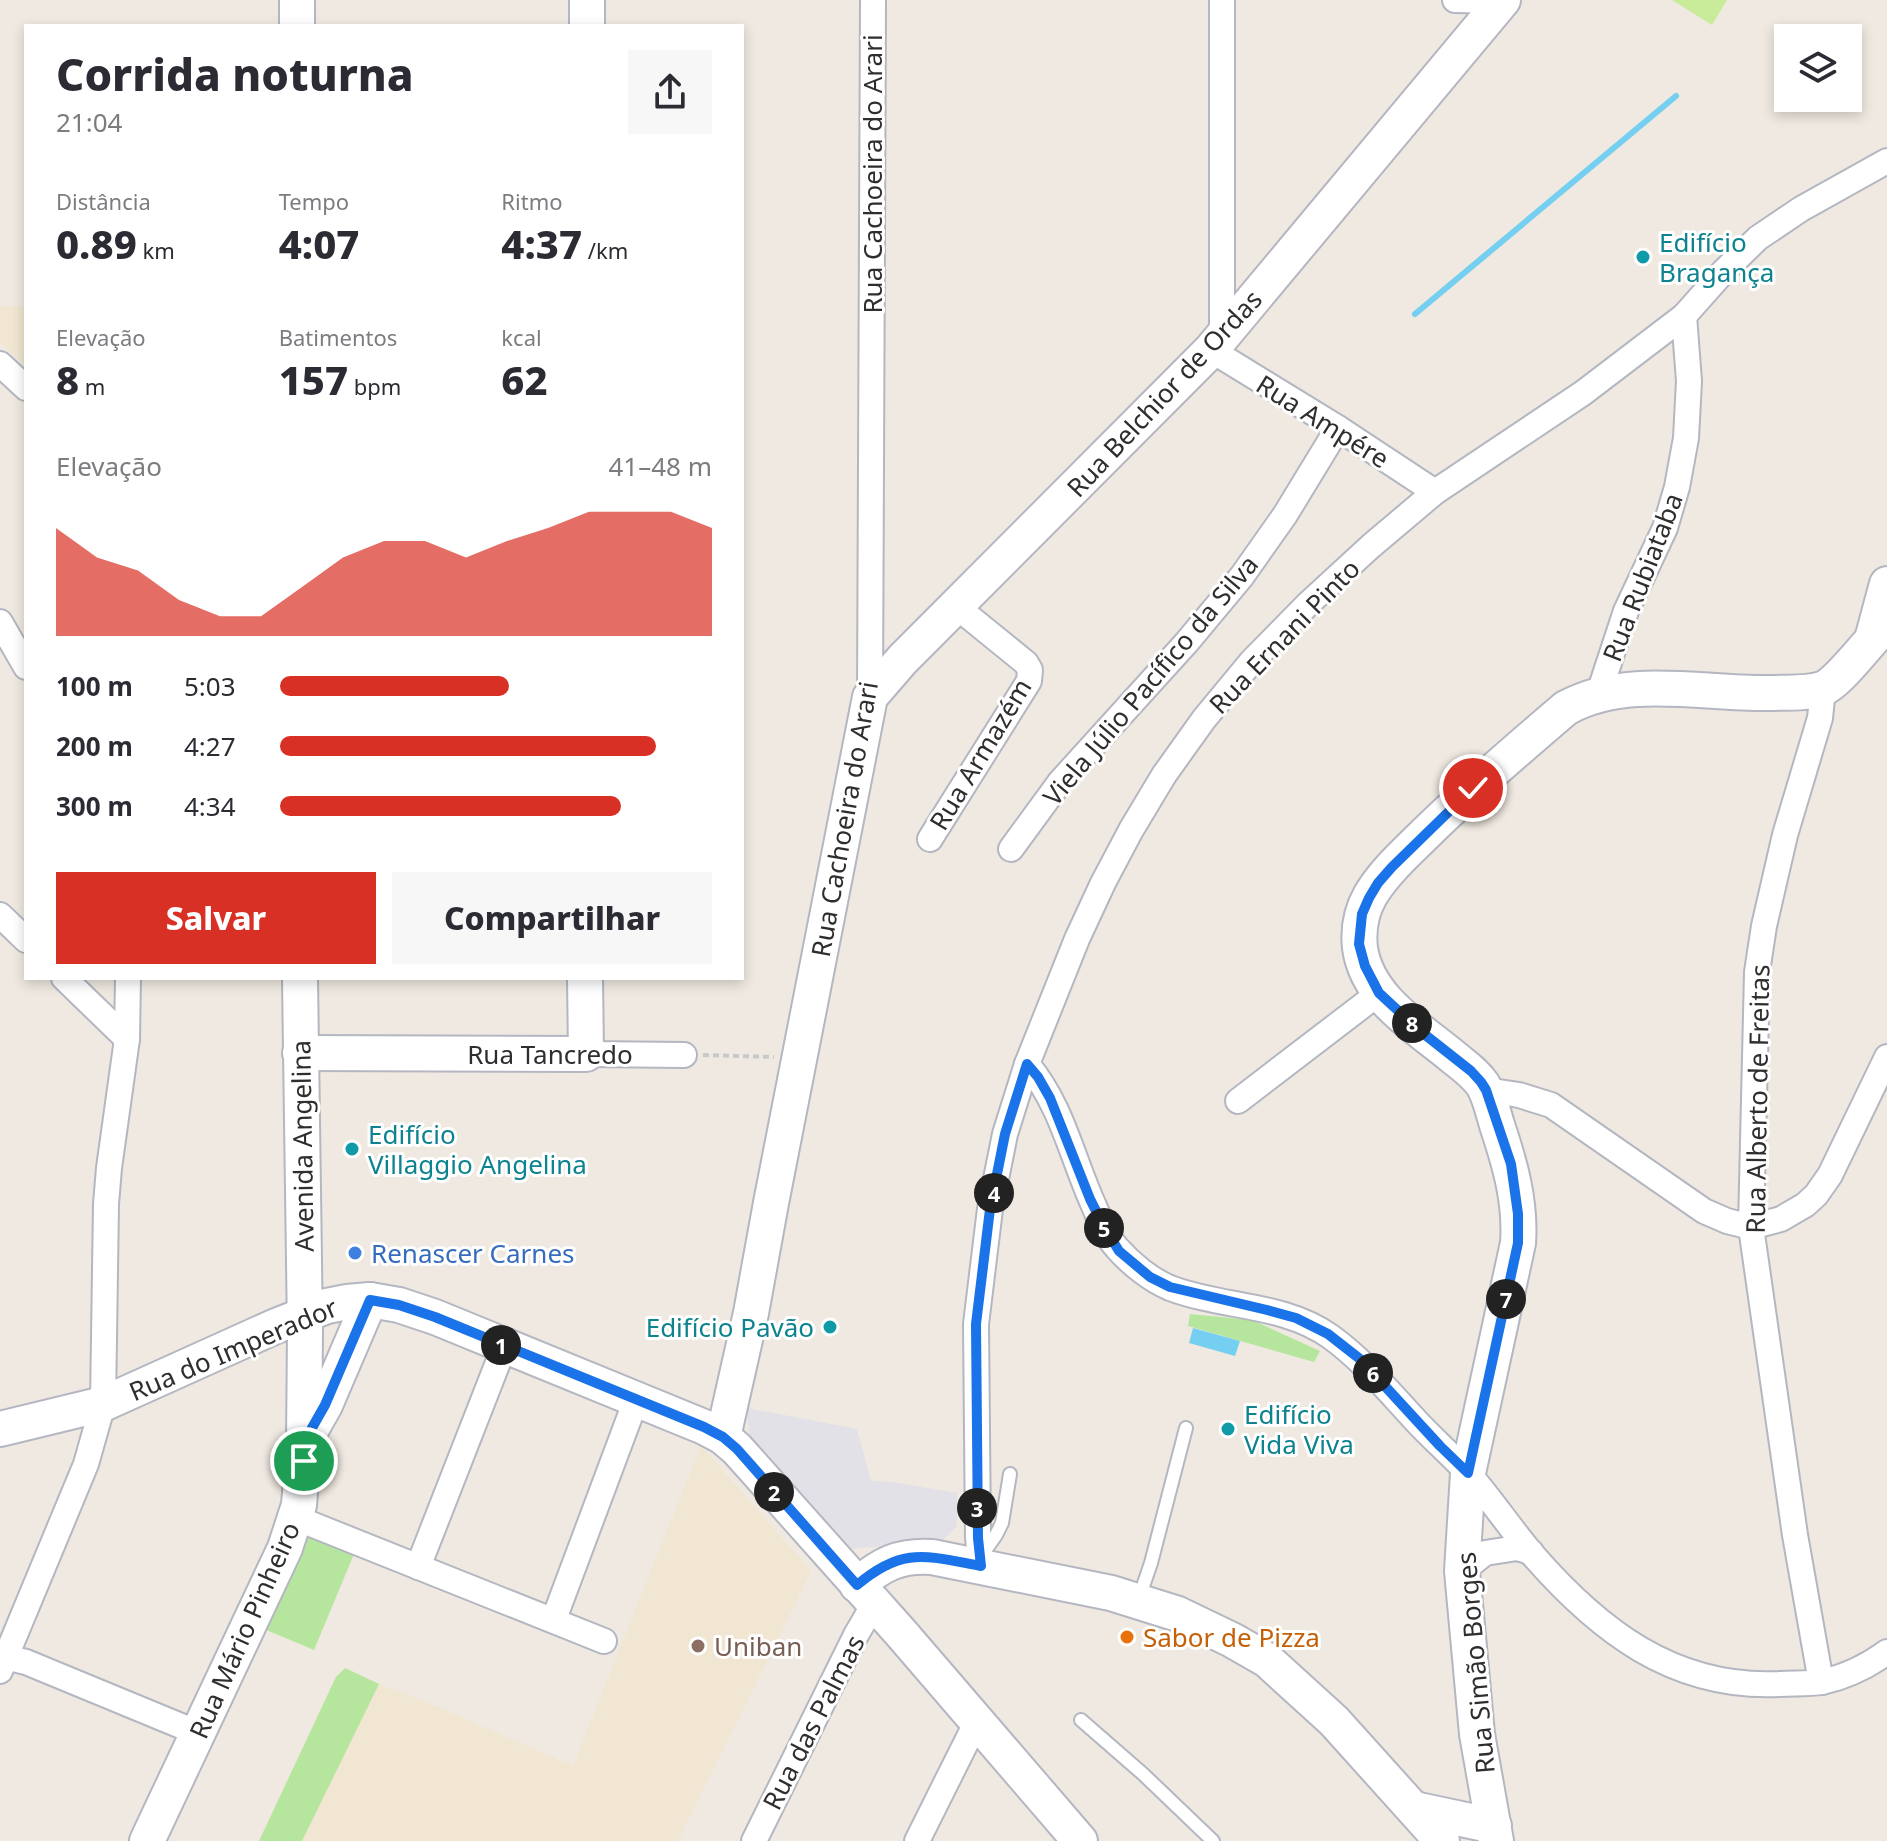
<!DOCTYPE html>
<html lang="pt">
<meta charset="utf-8">
<style>
:root{--surface:#fff;--page:#f7f7f7;--text:#2b2b33;--muted:#7c7c81;--accent:#d93025}
body{margin:0;font-family:"Noto Sans",sans-serif;background:var(--page);color:var(--text);height:100vh;display:flex;flex-direction:column;font-size:30px;white-space:nowrap}
*{box-sizing:border-box;margin:0}
p{font-size:26px;color:var(--muted)}
.icon{flex:none;width:44px;height:44px;fill:none;stroke:currentColor;stroke-width:2;stroke-linecap:round;stroke-linejoin:round}
.map{position:relative;flex:1;overflow:hidden}
.details{position:absolute;left:24px;top:24px;width:720px;height:956px;display:flex;flex-direction:column;background:var(--surface);border-radius:0px;box-shadow:0 4px 12px #0003}
.details>*{flex:none}
.controls{position:absolute;left:1774px;top:24px;display:grid;gap:16px}
.controls a{display:grid;place-items:center;width:88px;height:88px;border-radius:0px;background:var(--surface);box-shadow:0 4px 12px #0003;font-size:40px}
.pin{position:absolute;display:grid;place-items:center;width:68px;height:68px;color:#fff;margin:-34px;border:4px solid #fff;border-radius:50%;box-shadow:0 2px 8px #0007}
.km{position:absolute;width:40px;height:40px;margin:-20px;border-radius:50%;background:#222;color:#fff;font-size:22px;line-height:40px;text-align:center}
.round{display:grid;place-items:center;flex:none;width:84px;height:84px;border-radius:0px;background:var(--page)}
.summary{display:flex;align-items:center;justify-content:space-between;height:136px;padding:0 32px}
h1{font-size:44px;font-weight:800;line-height:60px}
.metrics{display:grid;grid-template-columns:repeat(3,1fr);gap:12px;height:136px;padding:8px 32px}
.metrics div{display:grid;align-content:center}
.metrics b{font-size:40px;font-weight:800}
.metrics small{font-size:22px;font-weight:400}
.metrics p{font-size:22px}
.chart{height:224px;padding:16px 32px}
.chart p{display:flex;justify-content:space-between}
.chart svg{width:100%;height:144px;margin-top:8px;fill:var(--accent);opacity:.7}
.cta{display:flex;gap:16px;margin-top:auto;padding:16px 32px}
.cta a{flex:1;height:92px;border-radius:0px;background:var(--accent);color:#fff;font-size:32px;font-weight:800;line-height:92px;text-align:center}
.cta a+a{background:var(--page);color:var(--text)}
ul{padding:0 32px;list-style:none;font-size:26px}
li{display:grid;grid-template-columns:128px 96px 1fr;align-items:center;height:60px}
li i{height:20px;border-radius:10px;background:var(--accent)}
.map>svg:first-child{display:block}
.industrial{fill:#e3e1e8}
.education{fill:#f0e6d1}
.green{fill:#b6e59e}
.pitch{fill:#c9ec9a}
.water{fill:#75cff0}
.lines{fill:none;stroke-linecap:round;stroke-linejoin:round}
.stream{stroke:#75cff0;stroke-width:6}
.lane-casing{stroke:#b4b7c1;stroke-width:16}
.street-casing{stroke:#b4b7c1;stroke-width:28}
.secondary-casing{stroke:#b4b7c1;stroke-width:38}
.path{stroke:#c9c9c9;stroke-width:4;stroke-dasharray:6 4;stroke-linecap:butt}
.lane{stroke:#fff;stroke-width:12}
.street{stroke:#fff;stroke-width:24}
.secondary{stroke:#fff;stroke-width:34}
.route-casing{stroke:#fff;stroke-width:16}
.route{stroke:#1a73e8;stroke-width:10}
.culture-dot{fill:#0f9aa8;stroke:#fff;stroke-width:3}
.shop-dot{fill:#3f7fe0;stroke:#fff;stroke-width:3}
.food-dot{fill:#e8710a;stroke:#fff;stroke-width:3}
.education-dot{fill:#8d6e63;stroke:#fff;stroke-width:3}
.labels{text-anchor:middle;dominant-baseline:central;stroke-width:6;stroke-linejoin:round;paint-order:stroke}
.street-label{font-size:26px;fill:#2e2e2e;stroke:#fff}
.culture-label{font-size:26px;fill:#0d838f;stroke:#fff;text-anchor:start}
.shop-label{font-size:26px;fill:#366cbe;stroke:#fff;text-anchor:start}
.food-label{font-size:26px;fill:#c56008;stroke:#fff;text-anchor:start}
.education-label{font-size:26px;fill:#785e54;stroke:#fff;text-anchor:start}
</style>
<div class="map">
<svg width="1887" height="1841" viewBox="0 0 1887 1841">
<rect width="100%" height="100%" fill="#efe9e1"/>
<polygon class="industrial" points="747,1408 857,1429 871,1481 893,1482 957,1493 957,1526 942,1541 850,1549 760,1453 749,1432"/>
<g class="education">
<polygon points="26,306 26,366 0,342 0,307"/>
<polygon points="701,1446 811,1571 678,1841 259,1841 336,1677 345,1668 366,1679 436,1706 573,1766"/>
</g>
<g class="green">
<polygon points="1190,1314 1252,1320 1320,1351 1314,1362 1188,1326"/>
<polygon points="309,1536 354,1554 314,1650 264,1629"/>
<polygon points="345,1668 379,1684 302,1841 259,1841 336,1677"/>
</g>
<polygon class="pitch" points="1672,0 1727,0 1712,25"/>
<polygon class="water" points="1193,1328 1240,1341 1235,1356 1189,1343"/>
<g class="lines">
<polyline class="stream" points="1415,314 1676,96"/>
<defs>
<g id="lane">
<polyline points="982,1555 996,1535 1002,1523 1010,1474"/>
<polyline points="1139,1598 1151,1563 1186,1428"/>
<polyline points="1081,1720 1143,1774 1213,1841"/>
</g>
<g id="street">
<polyline points="1222,0 1222,337"/>
<polyline points="1455,0 1503,1"/>
<polyline points="1211,350 1338,428 1435,492"/>
<polyline points="0,364 26,388"/>
<polyline points="0,622 26,667"/>
<polyline points="1599,693 1626,611 1665,528 1677,487 1686,438 1689,381 1684,316"/>
<polyline points="870,697 873,0"/>
<polyline points="930,839 1029,681 1030,670 1026,663 957,607"/>
<polyline points="1011,849 1060,782 1187,642 1242,576 1285,515 1338,428"/>
<polyline points="0,915 26,940"/>
<polyline points="64,978 127,1039"/>
<polyline points="586,1054 684,1055"/>
<path d="M1027,1064C1062,1105 1072,1158 1094,1206C1100,1220 1106,1236 1117,1248C1131,1264 1151,1280 1170,1288C1222,1308 1284,1303 1331,1337C1364,1361 1389,1392 1417,1422C1433,1439 1452,1456 1468,1473C1491,1499 1510,1528 1532,1554C1598,1630 1673,1689 1779,1684C1793,1683 1808,1684 1822,1682C1845,1677 1868,1666 1887,1652"/>
<polyline points="1486,1090 1519,1095 1551,1105 1704,1211 1727,1221 1751,1227 1781,1219 1805,1205 1816,1195 1830,1175 1887,1057"/>
<polyline points="1238,1101 1379,993"/>
<polyline points="296,1518 604,1641"/>
<polyline points="981,1566 978,1538 976,1324 990,1209 1005,1134 1027,1064 1077,939 1103,883 1131,830 1164,775 1204,719 1252,661 1309,603 1371,546 1435,492 1583,393 1684,316 1724,271 1758,238 1801,209 1887,161"/>
<polyline points="418,1567 504,1347"/>
<polyline points="1462,1571 1485,1553 1517,1548 1531,1552"/>
<polyline points="554,1619 636,1400"/>
<polyline points="0,1656 26,1662 198,1733"/>
<polyline points="0,1671 86,1464 103,1404 106,1204 109,1168 127,1039 128,978"/>
<polyline points="1821,1682 1795,1535 1751,1227 1757,972 1764,926 1785,835 1820,718 1823,689"/>
<polyline points="754,1841 856,1635 874,1604"/>
<polyline points="917,1841 977,1721"/>
</g>
<g id="secondary">
<polyline points="297,0 297,26"/>
<polyline points="587,26 587,0"/>
<polyline points="1873,636 1887,584"/>
<polyline points="300,1053 586,1054 585,978"/>
<polyline points="0,1429 103,1404 276,1326 327,1306 347,1302 370,1300 399,1305 435,1317 704,1427 723,1437 737,1449 901,1633 1080,1841"/>
<polyline points="308,1435 325,1405 370,1300"/>
<polyline points="723,1437 751,1313 771,1203 870,697 902,660 1211,350 1503,0"/>
<path d="M857,1585C882,1564 899,1555 932,1557L1111,1593L1178,1614L1232,1640L1267,1660L1334,1721L1442,1841"/>
<polyline points="1414,1809 1494,1826"/>
<polyline points="147,1841 285,1548 299,1505 304,1442 305,1332 300,978"/>
<path d="M1496,1841L1477,1734L1462,1571L1468,1473L1518,1243C1521,1202 1510,1164 1497,1125C1493,1112 1490,1097 1483,1085C1475,1073 1463,1065 1452,1056C1417,1027 1367,998 1360,948C1358,930 1361,912 1370,896C1384,872 1406,853 1426,833C1471,789 1519,748 1566,708C1628,674 1705,695 1773,693C1788,692 1807,694 1822,689C1839,683 1871,638 1887,624"/>
</g>
</defs>
<use href="#lane" class="lane-casing"/>
<use href="#street" class="street-casing"/>
<use href="#secondary" class="secondary-casing"/>
<polyline class="path" points="703,1055 774,1057"/>
<use href="#lane" class="lane"/>
<use href="#street" class="street"/>
<use href="#secondary" class="secondary"/>
</g>
<g class="lines">
<defs>
<path id="route" d="M304,1461V1442L325,1405L370,1300L399,1305L435,1317L704,1427L723,1437L737,1449L857,1585C903,1546 926,1556 981,1566L978,1538L976,1324L990,1209L1005,1134L1027,1064L1038,1077L1050,1098L1090,1199L1103,1225L1119,1251L1150,1277L1170,1287L1267,1310L1296,1318L1328,1334L1360,1359L1440,1446L1468,1473L1518,1243V1214L1511,1164L1486,1090L1481,1082L1471,1071L1419,1030L1379,993L1365,966L1359,944L1362,914L1369,898L1378,883L1392,867L1473,788"/>
</defs>
<use href="#route" class="route-casing"/>
<use href="#route" class="route"/>
</g>
<g class="culture-dot">
<circle cx="1643" cy="257" r="8"/>
<circle cx="352" cy="1149" r="8"/>
<circle cx="830" cy="1327" r="8"/>
<circle cx="1228" cy="1429" r="8"/>
</g>
<circle class="shop-dot" cx="355" cy="1253" r="8"/>
<circle class="food-dot" cx="1127" cy="1637" r="8"/>
<circle class="education-dot" cx="698" cy="1646" r="8"/>
<g class="labels">
<g class="street-label">
<text transform="translate(872 174) rotate(-90)">Rua Cachoeira do Arari</text>
<text transform="translate(1164 393) rotate(-47)">Rua Belchior de Ordas</text>
<text transform="translate(1323 421) rotate(32)">Rua Ampére</text>
<text transform="translate(1642 577) rotate(-69)">Rua Rubiataba</text>
<text transform="translate(1284 636) rotate(-46)">Rua Ernani Pinto</text>
<text transform="translate(1150 680) rotate(-50)">Viela Júlio Pacífico da Silva</text>
<text transform="translate(980 754) rotate(-59)">Rua Armazém</text>
<text transform="translate(844 819) rotate(-80)">Rua Cachoeira do Arari</text>
<text x="550" y="1054">Rua Tancredo</text>
<text transform="translate(1757 1099) rotate(-89)">Rua Alberto de Freitas</text>
<text transform="translate(302 1146) rotate(-91)">Avenida Angelina</text>
<text transform="translate(233 1349) rotate(-23)">Rua do Imperador</text>
<text transform="translate(244 1630) rotate(-66)">Rua Mário Pinheiro</text>
<text transform="translate(1475 1663) rotate(-95)">Rua Simão Borges</text>
<text transform="translate(813 1722) rotate(-63)">Rua das Palmas</text>
</g>
<g class="culture-label">
<text x="1659" y="242">Edifício<tspan x="1659" dy="30">Bragança</tspan></text>
<text x="368" y="1134">Edifício<tspan x="368" dy="30">Villaggio Angelina</tspan></text>
<text x="814" y="1327" text-anchor="end">Edifício Pavão</text>
<text x="1244" y="1414">Edifício<tspan x="1244" dy="30">Vida Viva</tspan></text>
</g>
<g class="shop-label">
<text x="371" y="1253">Renascer Carnes</text>
</g>
<g class="food-label">
<text x="1143" y="1637">Sabor de Pizza</text>
</g>
<g class="education-label">
<text x="714" y="1646">Uniban</text>
</g>
</g>
</svg>
<div class="controls">
<a><svg class="icon" aria-label="layers" viewBox="0 0 24 24"><path d="M12 4l9 5-9 5-9-5zM3 14l9 5 9-5"/></svg></a>
</div>
<div class="pin" style="left:304px;top:1461px;background:#1e9e55"><svg class="icon" aria-label="arrive" viewBox="0 0 24 24"><path d="M6 21V4h12l-3 4 3 4H6"/></svg></div>
<div class="pin" style="left:1473px;top:788px;background:#d93025"><svg class="icon" aria-label="check" viewBox="0 0 24 24"><path d="M5 12l5 5 9-10"/></svg></div>
<b class="km" style="left:501px;top:1345px">1</b>
<b class="km" style="left:774px;top:1492px">2</b>
<b class="km" style="left:977px;top:1508px">3</b>
<b class="km" style="left:994px;top:1193px">4</b>
<b class="km" style="left:1104px;top:1228px">5</b>
<b class="km" style="left:1373px;top:1373px">6</b>
<b class="km" style="left:1506px;top:1299px">7</b>
<b class="km" style="left:1412px;top:1023px">8</b>
<section class="details">
<div class="summary"><div><h1>Corrida noturna</h1><p>21:04</p></div><a class="round"><svg class="icon" aria-label="share" viewBox="0 0 24 24"><path d="M12 15V3M7 8l5-5 5 5M5 13v7h14v-7"/></svg></a></div>
<div class="metrics">
<div><p>Distância</p><b>0.89<small> km</small></b></div>
<div><p>Tempo</p><b>4:07</b></div>
<div><p>Ritmo</p><b>4:37<small> /km</small></b></div>
</div>
<div class="metrics">
<div><p>Elevação</p><b>8<small> m</small></b></div>
<div><p>Batimentos</p><b>157<small> bpm</small></b></div>
<div><p>kcal</p><b>62</b></div>
</div>
<div class="chart"><p><span>Elevação</span>41–48 m</p>
<svg viewBox="0 0 160 44" preserveAspectRatio="none"><path d="M0 44V11L10 20L20 24L30 33L40 38L50 38L60 29L70 20L80 15L90 15L100 20L110 15L120 11L130 6L140 6L150 6L160 11V44z"/></svg>
</div>
<ul>
<li><b>100 m</b>5:03<i style="width:53%"></i></li>
<li><b>200 m</b>4:27<i style="width:87%"></i></li>
<li><b>300 m</b>4:34<i style="width:79%"></i></li>
</ul>
<div class="cta"><a>Salvar</a><a>Compartilhar</a></div>
</section>
</div>
